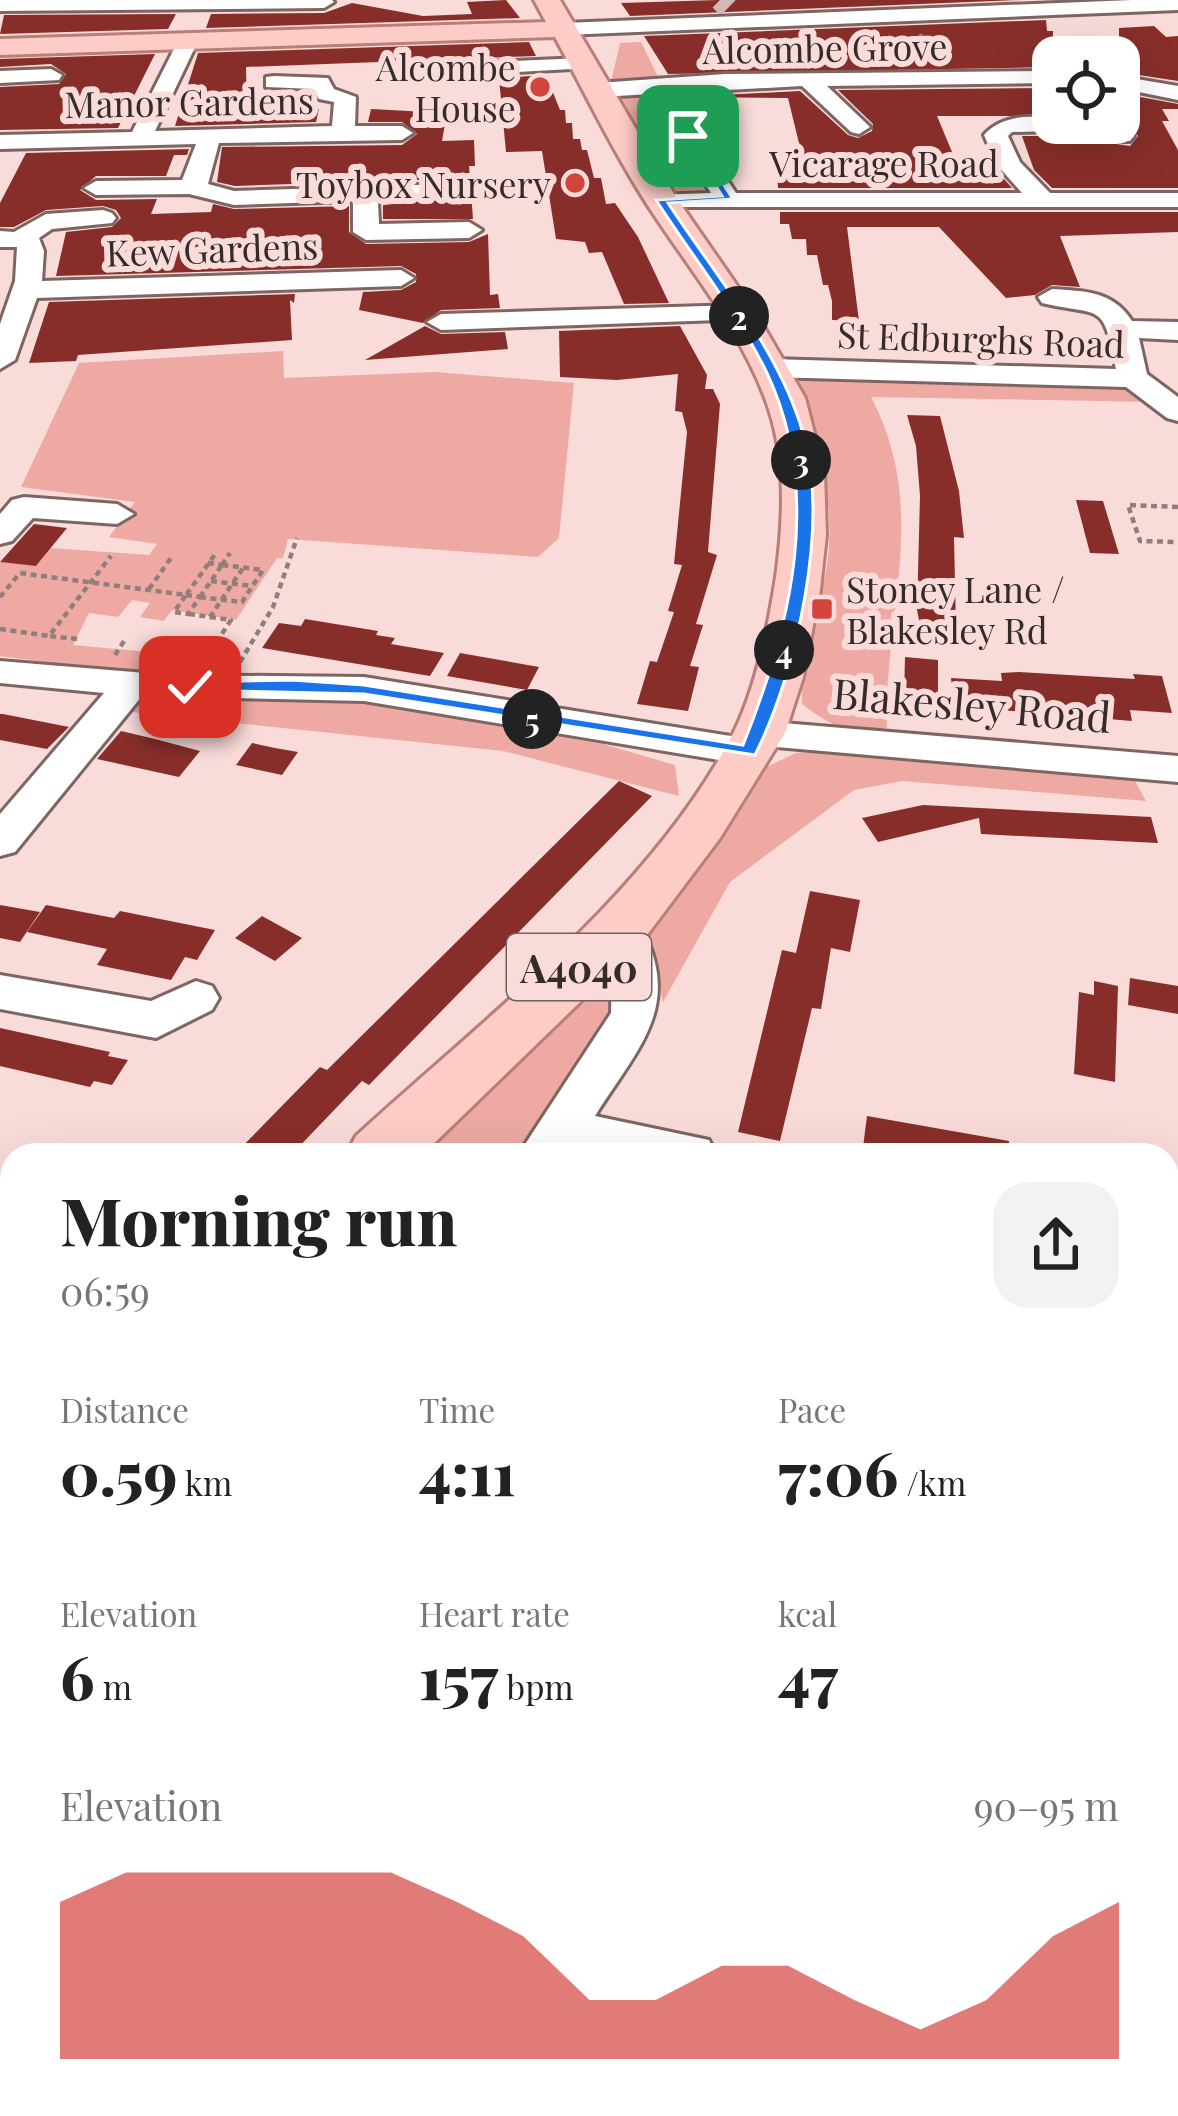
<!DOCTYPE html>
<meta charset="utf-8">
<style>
:root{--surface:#fff;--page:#f2f2f2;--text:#222;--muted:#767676;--accent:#d3443f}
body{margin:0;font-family:"Playfair Display",serif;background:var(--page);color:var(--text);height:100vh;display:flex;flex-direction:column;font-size:45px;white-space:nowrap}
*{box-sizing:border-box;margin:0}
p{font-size:39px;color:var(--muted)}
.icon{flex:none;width:66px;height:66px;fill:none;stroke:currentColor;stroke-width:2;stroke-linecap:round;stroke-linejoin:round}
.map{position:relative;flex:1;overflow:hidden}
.drawer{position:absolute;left:0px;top:1143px;width:1179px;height:975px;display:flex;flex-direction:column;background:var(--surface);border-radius:36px 36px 0 0;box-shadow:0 12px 48px #0002}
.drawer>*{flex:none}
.fabs{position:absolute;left:1032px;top:36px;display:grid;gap:24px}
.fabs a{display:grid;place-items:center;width:108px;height:108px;border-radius:24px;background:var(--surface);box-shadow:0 12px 48px #0002;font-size:60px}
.pin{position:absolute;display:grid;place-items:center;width:102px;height:102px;color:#fff;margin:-51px;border-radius:24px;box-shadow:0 6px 18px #0006}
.km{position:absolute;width:60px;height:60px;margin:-30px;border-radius:50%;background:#222;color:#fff;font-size:33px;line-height:60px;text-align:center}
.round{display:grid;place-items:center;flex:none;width:126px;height:126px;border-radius:36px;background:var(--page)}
.head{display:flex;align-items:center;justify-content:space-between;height:204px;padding:0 60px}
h1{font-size:66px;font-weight:800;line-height:90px}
.figures{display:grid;grid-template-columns:repeat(3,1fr);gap:18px;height:204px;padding:12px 60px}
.figures div{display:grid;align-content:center}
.figures b{font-size:60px;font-weight:800}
.figures small{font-size:33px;font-weight:400}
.figures p{font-size:33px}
.chart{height:336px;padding:24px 60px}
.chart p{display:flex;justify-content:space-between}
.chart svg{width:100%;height:216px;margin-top:12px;fill:var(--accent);opacity:.7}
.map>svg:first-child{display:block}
.green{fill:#eeaaa2}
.building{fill:#882e2a}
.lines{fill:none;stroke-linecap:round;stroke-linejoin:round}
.minor-tunnel{stroke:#d2b9b6;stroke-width:21;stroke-dasharray:21 10;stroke-linecap:butt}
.minor-casing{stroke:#7d6562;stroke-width:6}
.major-casing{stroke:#b87e77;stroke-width:6}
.path-far1{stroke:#917e7c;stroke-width:3;stroke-dasharray:4.5 3;stroke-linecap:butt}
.path{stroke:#917e7c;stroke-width:4.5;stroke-dasharray:6 4.5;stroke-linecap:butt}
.minor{fill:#fff;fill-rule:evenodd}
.major{fill:#feccc7;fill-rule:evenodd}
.route{fill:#1a73e8;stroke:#fff;stroke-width:3}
.poi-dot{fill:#d3443f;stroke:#f9dcd9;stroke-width:4.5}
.labels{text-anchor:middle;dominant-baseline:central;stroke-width:12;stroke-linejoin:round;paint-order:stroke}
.far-street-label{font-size:36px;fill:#352b2a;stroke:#f9dcd9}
.far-poi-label{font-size:36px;fill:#352b2a;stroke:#f9dcd9;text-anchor:end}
.shield{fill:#f9dcd9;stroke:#70605e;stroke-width:3}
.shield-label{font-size:39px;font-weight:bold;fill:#352b2a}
.street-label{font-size:42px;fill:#352b2a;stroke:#f9dcd9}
</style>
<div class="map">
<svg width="1178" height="2116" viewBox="0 0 1178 2116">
<rect width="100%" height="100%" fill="#f9dcd9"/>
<g class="green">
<polygon points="641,42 660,81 611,82 620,43"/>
<polygon points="664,87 721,196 673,197 613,97 624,91"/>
<polygon points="283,351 284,378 435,372 574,383 559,538 538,557 288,539 283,558 277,558 236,620 172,610 164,621 140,617 150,603 132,600 118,617 89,613 73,645 150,652 136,674 0,656 0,562 36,566 51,548 149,555 157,544 109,537 135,502 21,487 79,363"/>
<path d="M836,375L1129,382L1153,402L871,397C930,508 884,611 887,727C858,742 825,722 802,704C801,655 822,606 828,558C835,491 815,438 790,378Z"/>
<polygon points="297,692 603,744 675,765 679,796 503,751 131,712 139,702 150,697"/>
<polygon points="818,751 1124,775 1135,781 1146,801 902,781 854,790 730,882 663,1002 645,936 762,769 796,753"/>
<polygon points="621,954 626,982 573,1073 515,1155 423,1155"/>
<polygon points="12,1641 12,1781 0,1797 0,1645"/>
</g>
<g class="building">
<polygon points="506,0 520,18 206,28 211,14 324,13 352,3 423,16 472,14 467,2"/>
<polygon points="718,0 1021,0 630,16 621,3"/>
<polygon points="176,14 168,29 0,34 4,15"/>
<polygon points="1046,20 1047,31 1053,31 1053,67 668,74 644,36"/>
<polygon points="1154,26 1166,37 1178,36 1178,81 1119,72 1119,28"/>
<polygon points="529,42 536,56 246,67 247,109 319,109 316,122 175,126 198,53"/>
<polygon points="155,54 118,128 0,130 0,87 59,84 66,74 51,64 0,67 0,59"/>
<polygon points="546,75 560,110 565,110 566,123 572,123 573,139 580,139 582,150 587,150 594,178 601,178 606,204 615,203 638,237 669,303 624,304 602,252 589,253 585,242 556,239 542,151 506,152 499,78"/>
<polygon points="1053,88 1053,116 937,116 960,171 996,170 1012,188 778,188 777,172 806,172 788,98 683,97 800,91 848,135 858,138 872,131 873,124 838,90"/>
<polygon points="1119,93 1178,104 1178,109 1162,109 1169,121 1162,121 1178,150 1178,188 1052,188 1034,170 1022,136 1059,136 1064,127 1102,129 1110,143 1130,146 1138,136 1119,113"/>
<polygon points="371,109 447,113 442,141 474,140 475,166 469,166 473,219 383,219 383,205 460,198 463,190 447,179 235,186 217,182 222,147 402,145 417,134 402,122 368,122"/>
<polygon points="189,149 187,155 174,155 166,176 96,176 80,190 96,200 157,199 151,214 211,212 213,204 234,209 349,206 349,232 366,244 469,242 488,234 490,295 498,294 500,308 441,310 423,323 359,310 363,292 401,290 416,282 416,274 401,266 56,276 66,232 112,227 121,218 116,210 103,206 46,210 14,227 0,227 0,203 26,153"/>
<polygon points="780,212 1178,212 1178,232 1060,236 1080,287 1052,285 1035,295 1006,298 939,227 847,227 859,321 832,320 832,301 828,285 823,285 817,255 807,255 806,239 792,239 789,224 780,224"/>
<polygon points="295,294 294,303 290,300 292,340 78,355 76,361 29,363 49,302"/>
<polygon points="425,326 441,334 505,332 508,349 365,360"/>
<polygon points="680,326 707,375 705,389 713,389 720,404 708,552 717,555 696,624 703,625 690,666 699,667 688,711 637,704 650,661 657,662 674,612 668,611 682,565 674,564 687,432 682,412 675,411 678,374 617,380 560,377 559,331"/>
<polygon points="907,415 940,416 959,491 964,538 954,537 956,627 920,625 917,610 920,496 916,446"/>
<polygon points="1076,500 1103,501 1119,554 1090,553"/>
<polygon points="34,524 67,528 36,566 0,562"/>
<polygon points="305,619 378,631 376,635 395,638 391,644 444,653 430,676 262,648 279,623 301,626"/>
<polygon points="460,653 539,667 527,690 447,676"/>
<polygon points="905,657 938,660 938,700 904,697"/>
<polygon points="1019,672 1135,679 1133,674 1162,676 1172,713 1130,710 1132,721 954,706 951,678 1002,681 1001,673"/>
<polygon points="0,714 3,714 69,727 47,749 0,740"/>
<polygon points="121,731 155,739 200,751 179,777 97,759"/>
<polygon points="252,743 275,748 298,752 282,775 236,765"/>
<polygon points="619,781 652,796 369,1085 362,1081 291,1155 234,1155 320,1067 327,1070"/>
<polygon points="923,805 1151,817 1158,843 981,834 979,818 878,842 862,818"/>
<polygon points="810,891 860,900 850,952 831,948 821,1009 812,1008 780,1141 738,1132 782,950 796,953"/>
<polygon points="0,905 40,912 20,942 0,938"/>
<polygon points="46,905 114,918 120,911 215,930 197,960 185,957 171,980 97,965 107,949 27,932"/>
<polygon points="262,916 302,938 275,961 235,938"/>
<polygon points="1130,978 1178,986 1178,1014 1128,1005"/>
<polygon points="1094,981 1118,986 1115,1082 1074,1074 1079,992 1094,995"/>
<polygon points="0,1028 110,1052 108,1056 128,1060 112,1085 94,1081 90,1087 0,1066"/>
<polygon points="867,1116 1009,1141 1008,1155 862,1155"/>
</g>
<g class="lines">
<polyline class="minor-tunnel" points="720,0 728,8"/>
<defs>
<g id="minor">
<polygon points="0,0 332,0 334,2 324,8 0,11"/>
<polygon points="1132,0 1178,0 1178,10 564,35 554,29 564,23"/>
<polygon points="187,37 197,43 155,131 332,126 334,102 319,99 313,89 266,87 266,77 274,76 328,78 334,89 356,97 355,126 402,126 413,133 402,140 219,143 208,184 234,191 447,184 459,191 456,196 378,201 379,224 469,222 482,230 469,238 366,240 353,232 353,201 234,205 189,194 96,195 84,188 96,181 182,180 196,144 0,149 0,135 132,132 177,43"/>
<polygon points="583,58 590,60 590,68 464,75 453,69 464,63"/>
<polygon points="51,69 62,75 59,80 0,83 0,71"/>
<polygon points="1053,71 1053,83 827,86 870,127 859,134 851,132 802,86 598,97 587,90 598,83 725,74"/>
<polygon points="1119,76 1178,86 1178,100 1119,88"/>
<path d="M667,100L675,102L736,193H1022L997,165L984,135C1002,114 1039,113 1060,123L1059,131L1012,132L1008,136L1020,162L1050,193H1178V207H661L649,200L652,195L711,193L656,107Z"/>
<polygon points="1119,117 1134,136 1130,141 1114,141 1104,123 1119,123"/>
<polygon points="103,210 112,213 116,218 112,223 52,229 39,238 44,251 42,281 401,270 414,278 401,286 37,298 15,360 0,369 0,324 15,281 17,247 0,247 0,231 14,232 46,214"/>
<path d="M1052,289C1085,291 1113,291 1132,321L1178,322V340L1139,338L1147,374L1178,397V421L1167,418L1126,387L771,377L756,368L771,359L1116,369C1103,300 1102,317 1042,303L1038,297Z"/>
<polygon points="738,305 748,307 752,313 748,319 441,330 427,322 441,314"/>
<polygon points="24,497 117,504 134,514 117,524 33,518 12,541 0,544 0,514 12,500"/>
<polygon points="0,661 170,675 364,677 743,738 739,733 745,724 759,721 1178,756 1178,782 765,746 769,752 763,761 749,765 364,701 142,696 15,852 0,856 0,814 104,693 0,683"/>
<path d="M620,912L636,917C686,1004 641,1043 595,1116L709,1140L716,1155H518L611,1013L612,966L598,928L604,917Z"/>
<polygon points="0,975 151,1001 196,981 212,986 219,998 212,1010 156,1038 0,1009"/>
<polygon points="12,1766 12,1846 0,1851 0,1771"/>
<polygon points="0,2022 12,2027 12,2103 0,2098"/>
<polygon points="73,2106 168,2106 172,2116 77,2116"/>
<polygon points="695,2106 776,2106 772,2116 691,2116"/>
</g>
<g id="major">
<path d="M534,0H560L677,199L756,313L805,398L824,471L826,535L820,590L803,677L785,733L720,838L641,943L422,1155H346L356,1136C486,1017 650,893 733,734C756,688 768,628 776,577C784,518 787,455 765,398C739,328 687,266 647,204C613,151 585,93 555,37L0,55V39L546,22Z"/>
<polygon points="12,1551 12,1643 0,1648 0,1556"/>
</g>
</defs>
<use href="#minor" class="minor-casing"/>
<use href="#major" class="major-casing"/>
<polyline class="path-far1" points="920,34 937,57"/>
<g class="path">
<polyline points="1178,507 1128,505 1140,541 1178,542"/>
<polyline points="208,563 222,565"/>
<polyline points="222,565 230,553"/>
<polyline points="211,581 253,586"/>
<polyline points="149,589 171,558"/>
<polygon points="186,595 200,597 188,614 174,612"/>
<polyline points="0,597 20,573 186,595 216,553"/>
<polyline points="200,597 242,602 263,570 222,565"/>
<polyline points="200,597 222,565"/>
<polyline points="189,614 210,617 243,568"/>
<polyline points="210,617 231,620 214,646"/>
<polyline points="0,629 49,636"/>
<polyline points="77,639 49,636 111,556"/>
<polyline points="115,655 126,638"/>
<polyline points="240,662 273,607 297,538"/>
</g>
<use href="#minor" class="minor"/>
<use href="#major" class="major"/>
</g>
<path class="route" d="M685,135H691L733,199L668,203C715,275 779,349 803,433C830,525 797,671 755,755L364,694L185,690L182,687L190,682L292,680L364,685L743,745C791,626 824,492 766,371C737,312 692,256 656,200L722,196Z"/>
<g class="poi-dot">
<circle cx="540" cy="87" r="12"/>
<circle cx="575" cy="183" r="12"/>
<rect x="810" y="597" width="24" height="24" rx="6"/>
</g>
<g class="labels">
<g class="far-street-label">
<text transform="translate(825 47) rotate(-1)">Alcombe Grove</text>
<text transform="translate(189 101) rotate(-1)">Manor Gardens</text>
<text x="884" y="162">Vicarage Road</text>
<text transform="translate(212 248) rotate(-2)">Kew Gardens</text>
<text transform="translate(981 338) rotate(2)">St Edburghs Road</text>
</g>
<g class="far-poi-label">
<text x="516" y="66">Alcombe<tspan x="516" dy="41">House</tspan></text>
<text x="551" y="183">Toybox Nursery</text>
<text x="846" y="588" text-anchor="start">Stoney Lane /<tspan x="846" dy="41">Blakesley Rd</tspan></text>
</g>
<rect class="shield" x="507" y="934" width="144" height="66" rx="9"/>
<g class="shield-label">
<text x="579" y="967">A4040</text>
</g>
<g class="street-label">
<text transform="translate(972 704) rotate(5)">Blakesley Road</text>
</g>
</g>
</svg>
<div class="fabs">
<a><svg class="icon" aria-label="locate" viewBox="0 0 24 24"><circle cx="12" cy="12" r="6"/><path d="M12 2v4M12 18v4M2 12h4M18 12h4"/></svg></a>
</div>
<div class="pin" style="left:688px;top:136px;background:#1e9e55"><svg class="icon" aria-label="arrive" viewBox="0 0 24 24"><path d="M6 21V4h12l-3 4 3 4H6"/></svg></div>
<div class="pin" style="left:190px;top:687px;background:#d93025"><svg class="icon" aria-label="check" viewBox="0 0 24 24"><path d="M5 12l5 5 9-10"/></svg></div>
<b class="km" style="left:739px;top:316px">2</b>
<b class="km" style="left:801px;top:460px">3</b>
<b class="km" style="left:784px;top:650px">4</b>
<b class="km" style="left:532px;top:719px">5</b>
<section class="drawer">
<div class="head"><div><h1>Morning run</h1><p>06:59</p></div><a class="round"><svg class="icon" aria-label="share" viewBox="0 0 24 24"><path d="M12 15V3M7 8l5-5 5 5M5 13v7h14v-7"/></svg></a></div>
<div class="figures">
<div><p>Distance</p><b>0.59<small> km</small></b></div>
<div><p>Time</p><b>4:11</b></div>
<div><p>Pace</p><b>7:06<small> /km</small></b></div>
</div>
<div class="figures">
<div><p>Elevation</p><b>6<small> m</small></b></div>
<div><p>Heart rate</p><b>157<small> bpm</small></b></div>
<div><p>kcal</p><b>47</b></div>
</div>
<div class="chart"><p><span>Elevation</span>90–95 m</p>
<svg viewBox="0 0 160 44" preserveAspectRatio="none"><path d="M0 44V12L10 6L20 6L30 6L40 6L50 6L60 12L70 19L80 32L90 32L100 25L110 25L120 32L130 38L140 32L150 19L160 12V44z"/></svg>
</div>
</section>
</div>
